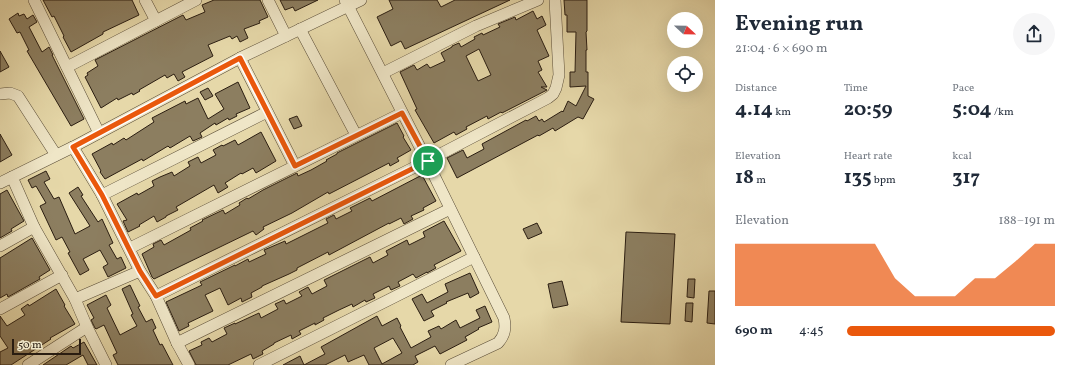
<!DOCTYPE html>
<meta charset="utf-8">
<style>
:root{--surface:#fff;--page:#f6f6f7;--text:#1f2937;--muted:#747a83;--accent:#ea580c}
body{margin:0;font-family:Vollkorn,serif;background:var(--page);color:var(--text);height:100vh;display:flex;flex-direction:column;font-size:15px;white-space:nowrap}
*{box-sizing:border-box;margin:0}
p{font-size:13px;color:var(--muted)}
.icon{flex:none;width:22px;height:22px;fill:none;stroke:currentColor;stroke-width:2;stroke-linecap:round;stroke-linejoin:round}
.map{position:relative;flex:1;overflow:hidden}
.drawer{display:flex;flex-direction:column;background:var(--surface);width:360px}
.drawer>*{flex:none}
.needle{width:26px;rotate:112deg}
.tools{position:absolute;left:667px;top:12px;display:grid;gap:8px}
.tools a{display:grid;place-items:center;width:36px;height:36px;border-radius:50%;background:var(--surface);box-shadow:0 4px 16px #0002;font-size:20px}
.scale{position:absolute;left:12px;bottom:10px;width:69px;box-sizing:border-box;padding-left:4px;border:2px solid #2a1d11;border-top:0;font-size:11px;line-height:14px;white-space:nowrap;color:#2a1d11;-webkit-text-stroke:3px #efe6c7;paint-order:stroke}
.pin{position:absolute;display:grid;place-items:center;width:34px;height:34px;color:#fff;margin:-17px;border:2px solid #fff;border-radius:50%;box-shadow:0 1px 4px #0007}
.round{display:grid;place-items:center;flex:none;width:42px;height:42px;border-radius:21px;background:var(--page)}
.summary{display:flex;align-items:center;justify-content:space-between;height:68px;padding:0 20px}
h1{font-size:22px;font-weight:700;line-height:30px}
.figures{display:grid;grid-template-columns:repeat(3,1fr);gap:6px;height:68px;padding:4px 20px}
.figures div{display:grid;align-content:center}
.figures b{font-size:20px;font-weight:700}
.figures small{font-size:11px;font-weight:400}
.figures p{font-size:11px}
.chart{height:112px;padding:8px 20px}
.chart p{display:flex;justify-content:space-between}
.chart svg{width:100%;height:72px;margin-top:4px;fill:var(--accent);opacity:.7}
ul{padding:0 20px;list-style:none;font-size:13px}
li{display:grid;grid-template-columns:64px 48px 1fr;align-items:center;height:30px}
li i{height:10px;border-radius:5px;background:var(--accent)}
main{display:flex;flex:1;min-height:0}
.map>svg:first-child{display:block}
.building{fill:#8c7e60;stroke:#2a1d11;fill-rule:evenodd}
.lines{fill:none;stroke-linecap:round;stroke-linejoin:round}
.minor-casing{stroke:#594c37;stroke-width:12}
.minor{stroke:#efe6c7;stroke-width:11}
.route-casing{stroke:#fff;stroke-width:8}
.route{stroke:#ea580c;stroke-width:5}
</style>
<main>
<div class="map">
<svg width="715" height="365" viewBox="0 0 715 365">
<rect width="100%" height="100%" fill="#e6d8a9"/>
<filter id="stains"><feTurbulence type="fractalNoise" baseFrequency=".005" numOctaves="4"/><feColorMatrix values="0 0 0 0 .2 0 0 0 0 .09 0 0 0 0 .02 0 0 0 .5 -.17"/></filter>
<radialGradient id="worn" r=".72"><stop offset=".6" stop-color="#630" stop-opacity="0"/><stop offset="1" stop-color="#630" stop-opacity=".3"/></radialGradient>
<g class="building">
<polygon points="43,0 132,0 139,15 103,32 103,34 71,52 63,37 64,36 54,16 52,17"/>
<polygon points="214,0 260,0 268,17 259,21 260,23 244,29 248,38 240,42 237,36 232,39 230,36 208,45 213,56 182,72 185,77 178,81 174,74 167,78 165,75 139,90 140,91 133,95 132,93 118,100 117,98 101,108 85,77 88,75 87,73 98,66 95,60 183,15 186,20 205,12 202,5"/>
<polygon points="280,0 318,0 295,11 293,7 285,10"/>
<polygon points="389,0 437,0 441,7 455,0 510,0 405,49 401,41 391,46 377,17 393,9"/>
<polygon points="564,0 587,0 587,31 586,32 587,50 586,50 586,72 588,72 588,96 594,99 583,119 578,117 555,131 553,128 539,136 538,135 457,178 447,158 463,150 467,158 484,149 482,144 526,120 527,121 536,116 539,121 542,119 544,122 562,111 563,112 568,101 576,106 586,86 570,87 570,72 575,72 576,32 567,32 567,15 565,15"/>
<path d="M533,11L537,19L542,16L546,25L537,30L549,56L538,61L542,70L538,72L547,87H541L547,90L502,113L501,112L488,119L487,116L466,127L467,129L456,135L454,132L434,143L415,110L417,109L400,72L414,65L417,70L427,64L430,68L445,61L441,53L452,47V46L459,43L461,47L475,39L474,37L482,33L483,35L500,27L498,24L515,17L516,20ZM479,49L491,75L478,81L466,56Z"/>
<polygon points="18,13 19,16 24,14 27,19 33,15 37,22 29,27 42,52 49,47 53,55 52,55 84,119 71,126 27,51 29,50 20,32 17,33 9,19"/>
<polygon points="0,51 9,67 0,72"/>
<polygon points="238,82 250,108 236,114 237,116 229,120 228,118 216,125 215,123 200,133 202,137 193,141 190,136 170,148 168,146 143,161 142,159 105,179 100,172 101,171 92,154 112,143 113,145 124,138 126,140 154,122 152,118 185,101 186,104 198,98 208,119 224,109 215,94"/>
<polygon points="208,88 213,96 205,100 200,92"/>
<polygon points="297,116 302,126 294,129 289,119"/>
<polygon points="397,123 404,136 403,137 411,150 397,158 399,161 390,166 389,163 329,194 328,192 292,213 263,227 264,229 256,235 253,231 154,279 152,277 142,254 154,247 153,244 161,240 164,245 191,230 190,228 203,221 202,220 223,210 225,214 240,205 239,203 247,198 248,199 263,190 297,173 298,176 311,170 327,161 326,160 337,154 337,153"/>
<polygon points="261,132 276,161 256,173 253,168 242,174 241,173 225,183 228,187 218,193 214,185 176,207 178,210 166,216 166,217 157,222 154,216 139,225 140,226 128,232 123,221 127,220 117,204 137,193 138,195 154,186 152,181 160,177 172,172 174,176 190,166 188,162 198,157 201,163 216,155 213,150 222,145 223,146 235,140 238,145"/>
<polygon points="0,134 12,155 0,162"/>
<polygon points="46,171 50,179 44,182 54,199 59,197 75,234 90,226 69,193 78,187 83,195 81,196 98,222 102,219 113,243 109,245 117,259 121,257 126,268 108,277 103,267 108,264 100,250 83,259 89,270 80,275 68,253 70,252 62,237 56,240 40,206 46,203 36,186 32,188 28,180"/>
<polygon points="422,175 436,201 423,208 424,210 411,216 413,219 404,224 401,218 389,224 389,223 329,255 328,252 297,268 297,270 289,274 262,286 262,287 251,293 252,297 242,302 241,298 228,305 220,288 205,295 213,311 188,323 189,326 179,331 166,302 202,285 200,282 235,265 235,266 248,259 249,262 266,254 264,250 285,241 286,244 328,223 326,219 334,215 336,219 352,211 350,208 370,198 372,201"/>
<polygon points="7,190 24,221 11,229 12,231 0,238 0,194"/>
<polygon points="444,221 461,251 434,265 436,268 427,273 427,272 416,278 413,274 398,282 400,286 391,290 389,286 373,294 375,298 366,302 365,300 353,307 352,304 339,310 323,318 324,320 315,325 315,323 299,331 301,334 292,339 291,335 274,343 274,344 262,351 263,354 253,359 251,354 228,365 196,365 189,351 202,345 201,342 209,338 212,342 227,334 224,328 235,323 235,324 259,313 261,318 278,309 275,304 284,300 286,304 302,296 299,292 308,287 312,294 327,286 324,280 370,257 373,263 388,255 386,251 407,240 409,245 425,237 423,232"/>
<polygon points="537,223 542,233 528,239 523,229"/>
<polygon points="626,232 675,234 670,324 621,322"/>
<polygon points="32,238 50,270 39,277 40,279 8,297 7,294 0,298 0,258"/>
<polygon points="470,273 479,293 470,298 468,293 446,302 447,303 431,311 434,316 424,321 412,299 422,294 427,303 448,292 445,284"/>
<polygon points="688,279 695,279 694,298 687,297"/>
<polygon points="562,281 568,305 553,308 548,284"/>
<polygon points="130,285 140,306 138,307 146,322 152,319 156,328 153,330 160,345 162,344 173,365 118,365 113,355 117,353 104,325 96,329 95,328 91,320 94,318 87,305 106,295 111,305 107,308 120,335 137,326 131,315 133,314 122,289"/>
<polygon points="56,289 65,305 64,306 75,324 50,338 51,339 11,365 0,365 0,352 8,348 0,336 0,316 7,326 25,315 21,309 28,304 29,306"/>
<polygon points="709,291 715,291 715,324 707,323"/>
<polygon points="686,303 693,303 692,322 685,321"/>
<path d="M485,306L492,322L478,328L479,329L465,337L467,340L440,354L435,346L415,356L418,362L413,365H369L364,355L348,362L345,355L325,365H283L300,356L304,365L325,354L321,347L377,316L382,326L397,318L401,326L400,327L411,348L431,337L428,331L439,326L441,329L456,320L460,328L480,318L476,310ZM393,338L402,353L382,364L374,348Z"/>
<polygon points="84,342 97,365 88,365 83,355 66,365 43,365 71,346 73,348"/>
</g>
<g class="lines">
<defs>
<g id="minor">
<polyline points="34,0 99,133"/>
<polyline points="145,0 156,21"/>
<polyline points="268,0 286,36"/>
<path d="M345,0L427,161L504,318C506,328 505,335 498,343L451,365"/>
<polyline points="300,29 356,135"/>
<polyline points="240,58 295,166"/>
<polyline points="67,67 196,0"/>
<polyline points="383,73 476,26 538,0"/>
<polyline points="0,94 10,93 18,96 56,155"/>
<polyline points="73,147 102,195 140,271 156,296 177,343 189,365"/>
<polyline points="12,177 34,227 75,299 87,327 106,365"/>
<polyline points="0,183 73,147 240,58 361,0"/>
<polyline points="102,195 267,112"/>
<polyline points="0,246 34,227"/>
<polyline points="130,248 402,113"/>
<polyline points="156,296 427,161 548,98 553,94 556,88 559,75 555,0"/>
<polyline points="75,299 140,271"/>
<polyline points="0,309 62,275"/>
<polyline points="177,343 450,209"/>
<polyline points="28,365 87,327"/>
<polyline points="259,365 474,257"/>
</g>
</defs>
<use href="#minor" class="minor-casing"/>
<use href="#minor" class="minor"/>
</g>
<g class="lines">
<defs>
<polygon id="route" points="240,58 295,166 402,113 428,161 156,296 140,271 102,195 73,147"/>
</defs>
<use href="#route" class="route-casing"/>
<use href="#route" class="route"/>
</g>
<rect width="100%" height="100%" filter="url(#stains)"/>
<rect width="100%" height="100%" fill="url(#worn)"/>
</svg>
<div class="tools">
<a><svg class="needle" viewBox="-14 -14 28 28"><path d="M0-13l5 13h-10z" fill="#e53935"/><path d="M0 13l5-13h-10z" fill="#747a83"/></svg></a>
<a><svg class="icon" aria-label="locate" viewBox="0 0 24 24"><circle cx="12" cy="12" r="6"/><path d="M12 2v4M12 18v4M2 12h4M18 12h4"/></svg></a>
</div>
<div class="scale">50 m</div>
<div class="pin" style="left:428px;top:161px;background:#1e9e55"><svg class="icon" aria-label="arrive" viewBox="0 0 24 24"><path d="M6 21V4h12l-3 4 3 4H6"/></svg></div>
</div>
<section class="drawer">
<div class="summary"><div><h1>Evening run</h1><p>21:04 · 6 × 690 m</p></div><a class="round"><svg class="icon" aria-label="share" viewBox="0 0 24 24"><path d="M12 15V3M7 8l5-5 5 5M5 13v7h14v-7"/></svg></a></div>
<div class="figures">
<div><p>Distance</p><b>4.14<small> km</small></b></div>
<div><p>Time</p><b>20:59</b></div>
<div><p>Pace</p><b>5:04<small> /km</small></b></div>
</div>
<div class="figures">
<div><p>Elevation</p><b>18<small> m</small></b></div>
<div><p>Heart rate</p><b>135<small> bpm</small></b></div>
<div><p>kcal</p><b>317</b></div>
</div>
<div class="chart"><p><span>Elevation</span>188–191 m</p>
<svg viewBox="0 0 160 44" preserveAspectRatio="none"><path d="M0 44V6L10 6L20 6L30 6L40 6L50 6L60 6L70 6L80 27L90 38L100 38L110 38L120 27L130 27L140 17L150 6L160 6V44z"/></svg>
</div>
<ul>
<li><b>690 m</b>4:45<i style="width:100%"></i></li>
</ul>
</section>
</main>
